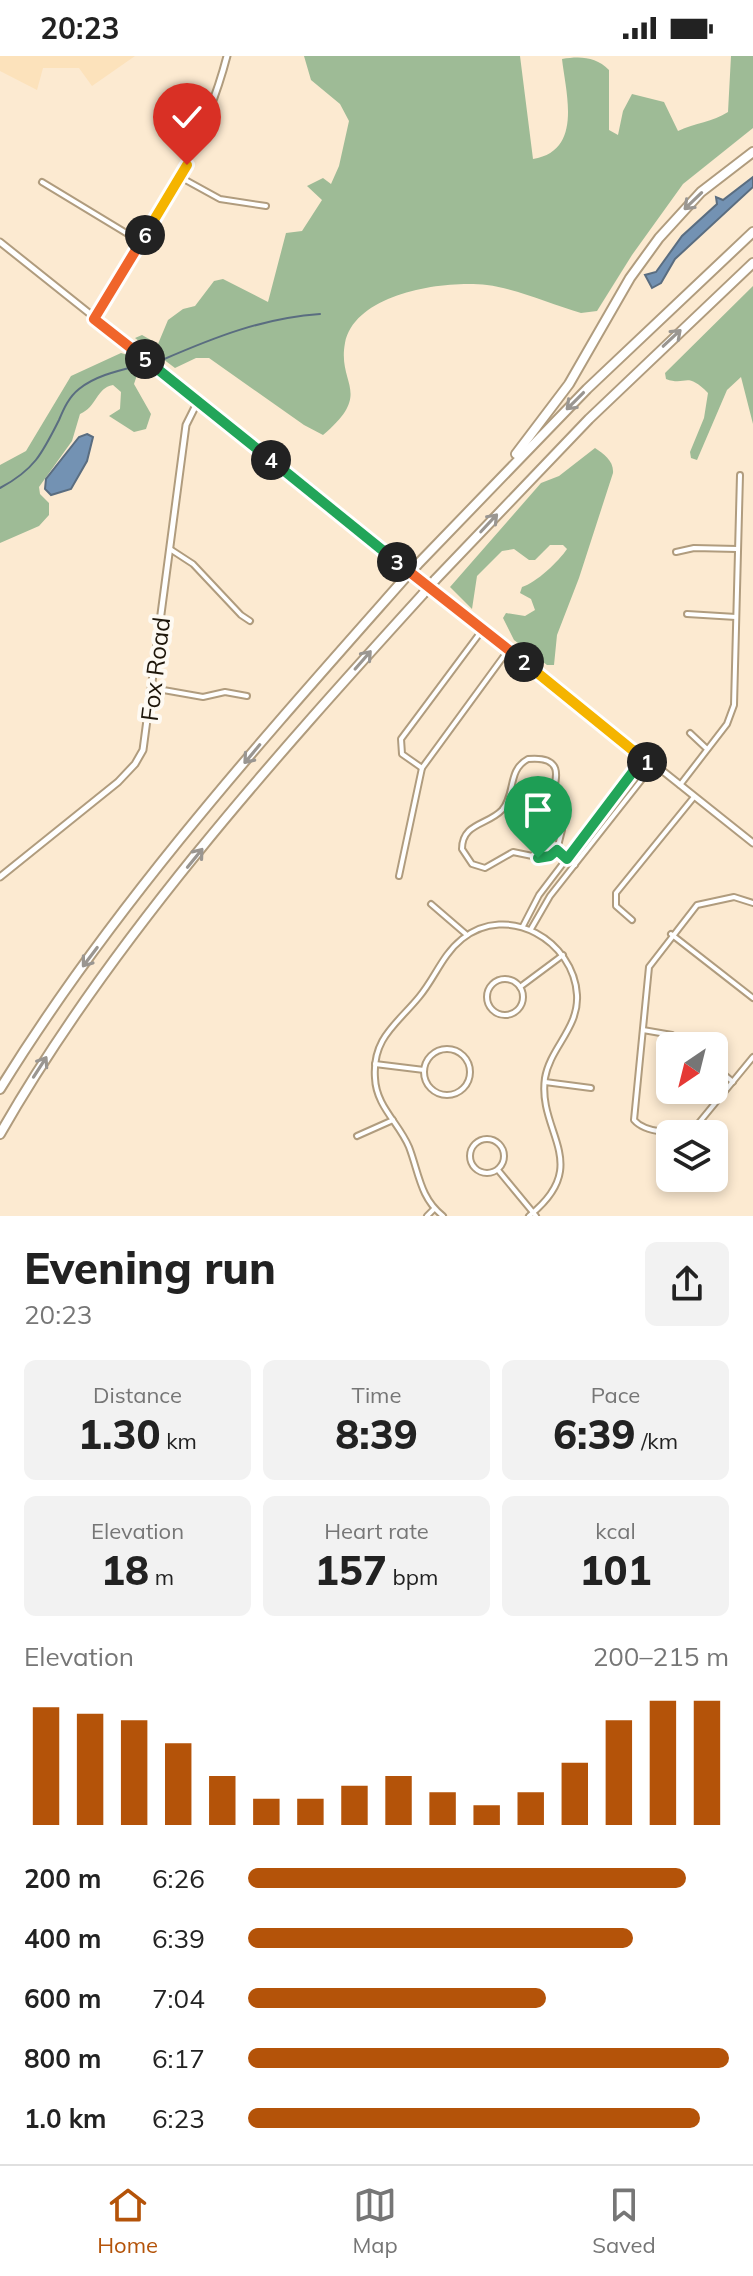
<!DOCTYPE html>
<meta charset="utf-8">
<style>
:root{--surface:#fff;--page:#f2f2f2;--text:#222;--muted:#767676;--line:#e0e0e0;--accent:#b45309}
body{margin:0;font-family:Mulish,sans-serif;background:var(--page);color:var(--text);height:100vh;display:flex;flex-direction:column;font-size:30px;white-space:nowrap}
*{box-sizing:border-box;margin:0}
p{font-size:26px;color:var(--muted)}
.icon{flex:none;width:44px;height:44px;fill:none;stroke:currentColor;stroke-width:2;stroke-linecap:round;stroke-linejoin:round}
.map{position:relative;height:1160px;overflow:hidden}
.side{display:flex;flex-direction:column;background:var(--surface);flex:1}
.side>*{flex:none}
.needle{width:52px;rotate:215deg}
.tools{position:absolute;left:656px;top:976px;display:grid;gap:16px}
.tools a{display:grid;place-items:center;width:72px;height:72px;border-radius:12px;background:var(--surface);box-shadow:0 4px 12px #0003;font-size:40px}
.pin{position:absolute;display:grid;place-items:center;width:68px;height:68px;color:#fff;margin:-82px -34px;border-radius:50% 50% 50% 0;rotate:-45deg;box-shadow:0 0 8px #0007}
.pin .icon{rotate:45deg}
.km{position:absolute;width:40px;height:40px;margin:-20px;border-radius:50%;background:#222;color:#fff;font-size:22px;line-height:40px;text-align:center}
.round{display:grid;place-items:center;flex:none;width:84px;height:84px;border-radius:12px;background:var(--page)}
.head{display:flex;align-items:center;justify-content:space-between;height:136px;padding:0 24px}
h1{font-size:44px;font-weight:800;line-height:60px}
.metrics{display:grid;grid-template-columns:repeat(3,1fr);gap:12px;height:136px;padding:8px 24px}
.metrics div{display:grid;align-content:center;border-radius:12px;background:var(--page);text-align:center}
.metrics b{font-size:40px;font-weight:800}
.metrics small{font-size:22px;font-weight:400}
.metrics p{font-size:22px}
.chart{height:224px;padding:16px 24px}
.chart p{display:flex;justify-content:space-between}
.chart svg{width:100%;height:144px;margin-top:8px;stroke:var(--accent);stroke-width:6}
ul{padding:0 24px;list-style:none;font-size:26px}
li{display:grid;grid-template-columns:128px 96px 1fr;align-items:center;height:60px}
li i{height:20px;border-radius:10px;background:var(--accent)}
.status{display:flex;justify-content:space-between;align-items:center;height:56px;padding:0 40px;background:var(--surface);direction:ltr}
.status svg{height:22px;fill:currentColor}
.tab-bar{display:flex;justify-content:space-around;align-items:center;height:112px;border-top:2px solid var(--line);background:var(--surface);font-size:22px;color:var(--muted)}
.tab-bar a{display:grid;justify-items:center;gap:4px}
.tab-bar .on{color:var(--accent)}
.map>svg:first-child{display:block}
.built{fill:#fce2bb}
.forest{fill:#9ebb96}
.water{fill:#7392b3;stroke:#5a6d80;stroke-width:2}
.lines{fill:none;stroke-linecap:round;stroke-linejoin:round}
.stream{stroke:#5a6d80;stroke-width:2}
.minor-casing{stroke:#b09c7e;stroke-width:8}
.tertiary-casing{stroke:#b09c7e;stroke-width:9}
.motorway-casing{stroke:#b09c7e;stroke-width:12}
.minor{stroke:#fff;stroke-width:4}
.tertiary{stroke:#fff;stroke-width:5}
.motorway{stroke:#fff;stroke-width:8}
.motorway-bridge-casing{stroke:#b09c7e;stroke-width:12;stroke-linecap:butt}
.motorway-bridge{stroke:#fff;stroke-width:8}
.oneway{stroke:#9a9691}
.split-1-casing{stroke:#fff;stroke-width:16}
.split-2-casing{stroke:#fff;stroke-width:16}
.split-3-casing{stroke:#fff;stroke-width:16}
.split-4-casing{stroke:#fff;stroke-width:16}
.split-5-casing{stroke:#fff;stroke-width:16}
.split-6-casing{stroke:#fff;stroke-width:16}
.split-7-casing{stroke:#fff;stroke-width:16}
.split-1{stroke:#22a559;stroke-width:10}
.split-2{stroke:#f5b400;stroke-width:10}
.split-3{stroke:#f0652b;stroke-width:10}
.split-4{stroke:#22a559;stroke-width:10}
.split-5{stroke:#22a559;stroke-width:10}
.split-6{stroke:#f0652b;stroke-width:10}
.split-7{stroke:#f5b400;stroke-width:10}
.labels{text-anchor:middle;dominant-baseline:central;stroke-width:8;stroke-linejoin:round;paint-order:stroke}
.street-label{font-size:24px;fill:#1e160a;stroke:#fefaf3}
</style>
<div class="status"><b>20:23</b><svg viewBox="0 0 49 12"><path d="M0 12V9h3v3zM5 12V6h3v6zM10 12V3h3v9zM15 12V0h3v12zM26 1h20v11H26zM47 4h2v5h-2z"/></svg></div>
<div class="map">
<svg width="753" height="1160" viewBox="0 0 753 1160">
<rect width="100%" height="100%" fill="#fcead1"/>
<polygon class="built" points="0,0 135,0 92,30 79,12 43,12 37,34 0,15"/>
<g class="forest">
<path d="M304,0H520L533,103C583,95 566,38 562,3C581,0 596,1 609,14V74L618,79L623,55L632,38L664,46L678,75C695,67 713,66 728,56L731,0H753V72L683,128L632,199L597,255L581,257C551,248 518,233 487,229C444,224 355,237 345,287C337,329 374,336 323,379L304,369L209,302H196L175,312L135,282L142,279L158,288L168,264L183,253L195,250L214,225L223,223L268,246L286,177L302,175L322,144L307,130L323,122L331,128L339,110L349,65L340,48L311,24Z"/>
<path d="M753,230V368L741,321L727,334L697,404L691,402L690,396L704,362L708,337C685,314 687,331 666,323L665,317Z"/>
<path d="M121,297L135,301L151,315L137,319L134,328L151,358L146,373L134,376L109,360L120,353L121,336L113,329C96,332 97,351 80,358L72,385L39,431L40,438L49,447V459L39,470L0,487V409L26,395L71,320Z"/>
<path d="M595,392C604,398 614,405 613,417L579,522L557,579L554,609H547L514,584L503,562L506,557L525,560L535,554L531,543L520,537L522,531C536,527 559,505 567,493L563,489H550L535,504H529L514,493L502,495L477,520L472,553L450,531L541,427L559,420Z"/>
</g>
<g class="water">
<polygon points="753,121 753,131 675,203 661,227 652,232 645,219 656,216 682,180 717,148 716,141 723,144"/>
<polygon points="87,378 93,381 87,405 71,433 51,439 45,433 46,423 79,381"/>
</g>
<g class="lines">
<g class="stream">
<path d="M162,304C215,281 263,262 320,258"/>
<path d="M0,432C34,414 42,398 59,364C64,352 69,341 79,333C95,320 117,315 137,310"/>
</g>
<defs>
<g id="minor">
<polyline points="180,121 220,143 266,150"/>
<polyline points="42,126 141,186"/>
<polyline points="170,493 193,508 241,559 250,565"/>
<polyline points="676,496 694,492 737,493"/>
<polyline points="687,558 736,561"/>
<polyline points="152,632 203,641 225,636 247,640"/>
<polyline points="690,677 707,693"/>
<polyline points="422,712 402,698 401,683 483,573"/>
<polyline points="680,729 727,668 734,649 740,419"/>
<path d="M557,794L542,802L513,796L485,812L472,808L462,793C462,767 488,769 502,754C516,738 507,714 528,703C572,699 552,732 549,753L562,774L557,794L575,809"/>
<polyline points="399,820 422,712 509,593"/>
<path d="M753,847L734,841L697,849L649,911L634,1064C645,1077 678,1079 693,1074L753,1001"/>
<polyline points="431,848 467,879"/>
<polyline points="632,864 616,850 616,837 694,741"/>
<polyline points="523,870 539,839 638,709 649,705 647,717 550,840 531,873"/>
<polyline points="671,878 753,942"/>
<circle cx="505" cy="941" r="18"/>
<polyline points="520,931 563,899"/>
<polyline points="643,974 672,979 688,990"/>
<circle cx="447" cy="1016" r="23"/>
<polyline points="375,1008 424,1014"/>
<polyline points="714,1010 733,1026"/>
<polyline points="545,1026 591,1032"/>
<polyline points="357,1080 393,1064"/>
<circle cx="487" cy="1100" r="17"/>
<polyline points="498,1114 536,1160"/>
<polyline points="427,1160 434,1153"/>
<path d="M443,1160C420,1142 419,1117 409,1091C399,1067 376,1050 375,1022C372,982 397,968 419,941C435,922 442,899 462,883C508,846 574,885 577,939C579,972 550,992 545,1022C537,1077 594,1108 529,1160"/>
</g>
<g id="tertiary">
<polyline points="0,186 753,787"/>
<path d="M94,263C146,178 202,97 227,0"/>
<polyline points="0,821 118,726 135,708 143,694 186,369 198,345"/>
</g>
<g id="motorway">
<polyline points="516,398 569,328 630,222 659,182 701,136 753,96"/>
<polyline points="417,509 587,333 753,176"/>
<polyline points="435,524 589,363 753,207"/>
<path d="M0,1033C114,848 262,684 405,522"/>
<path d="M0,1078C110,885 274,702 423,538"/>
</g>
</defs>
<use href="#minor" class="minor-casing"/>
<use href="#tertiary" class="tertiary-casing"/>
<use href="#motorway" class="motorway-casing"/>
<use href="#minor" class="minor"/>
<use href="#tertiary" class="tertiary"/>
<use href="#motorway" class="motorway"/>
<defs>
<g id="motorway-bridge">
<polyline points="405,522 417,509"/>
<polyline points="423,538 435,524"/>
</g>
</defs>
<use href="#motorway-bridge" class="motorway-bridge-casing"/>
<use href="#motorway-bridge" class="motorway-bridge"/>
</g>
<defs><path id="oneway-shaft" d="M-6 0H5M1.5-3L5.5 0L1.5 3" fill="none" stroke-width="1.6" stroke-linecap="round" stroke-linejoin="round" transform="scale(2)"/></defs>
<g class="oneway">
<use href="#oneway-shaft" transform="translate(693 145) rotate(136)"/>
<use href="#oneway-shaft" transform="translate(672 282) rotate(-43)"/>
<use href="#oneway-shaft" transform="translate(575 345) rotate(135)"/>
<use href="#oneway-shaft" transform="translate(489 467) rotate(-47)"/>
<use href="#oneway-shaft" transform="translate(363 604) rotate(-49)"/>
<use href="#oneway-shaft" transform="translate(252 698) rotate(130)"/>
<use href="#oneway-shaft" transform="translate(195 802) rotate(-51)"/>
<use href="#oneway-shaft" transform="translate(90 901) rotate(127)"/>
<use href="#oneway-shaft" transform="translate(40 1011) rotate(-57)"/>
</g>
<g class="lines">
<defs>
<polyline id="split-1" points="538,802 550,800 557,794 567,803 638,709 647,706"/>
<polyline id="split-2" points="524,606 647,706"/>
<polyline id="split-3" points="397,506 524,606"/>
<polyline id="split-4" points="271,404 397,506"/>
<polyline id="split-5" points="145,303 271,404"/>
<polyline id="split-6" points="145,303 94,263 145,179"/>
<polyline id="split-7" points="145,179 187,109"/>
</defs>
<use href="#split-1" class="split-1-casing"/>
<use href="#split-2" class="split-2-casing"/>
<use href="#split-3" class="split-3-casing"/>
<use href="#split-4" class="split-4-casing"/>
<use href="#split-5" class="split-5-casing"/>
<use href="#split-6" class="split-6-casing"/>
<use href="#split-7" class="split-7-casing"/>
<use href="#split-1" class="split-1"/>
<use href="#split-2" class="split-2"/>
<use href="#split-3" class="split-3"/>
<use href="#split-4" class="split-4"/>
<use href="#split-5" class="split-5"/>
<use href="#split-6" class="split-6"/>
<use href="#split-7" class="split-7"/>
</g>
<g class="labels">
<g class="street-label">
<text transform="translate(155 613) rotate(-83)">Fox Road</text>
</g>
</g>
</svg>
<div class="tools">
<a><svg class="needle" viewBox="-14 -14 28 28"><path d="M0-13l5 13h-10z" fill="#e53935"/><path d="M0 13l5-13h-10z" fill="#767676"/></svg></a>
<a><svg class="icon" aria-label="layers" viewBox="0 0 24 24"><path d="M12 4l9 5-9 5-9-5zM3 14l9 5 9-5"/></svg></a>
</div>
<div class="pin" style="left:538px;top:802px;background:#1e9e55"><svg class="icon" aria-label="arrive" viewBox="0 0 24 24"><path d="M6 21V4h12l-3 4 3 4H6"/></svg></div>
<div class="pin" style="left:187px;top:109px;background:#d93025"><svg class="icon" aria-label="check" viewBox="0 0 24 24"><path d="M5 12l5 5 9-10"/></svg></div>
<b class="km" style="left:647px;top:706px">1</b>
<b class="km" style="left:524px;top:606px">2</b>
<b class="km" style="left:397px;top:506px">3</b>
<b class="km" style="left:271px;top:404px">4</b>
<b class="km" style="left:145px;top:303px">5</b>
<b class="km" style="left:145px;top:179px">6</b>
</div>
<section class="side">
<div class="head"><div><h1>Evening run</h1><p>20:23</p></div><a class="round"><svg class="icon" aria-label="share" viewBox="0 0 24 24"><path d="M12 15V3M7 8l5-5 5 5M5 13v7h14v-7"/></svg></a></div>
<div class="metrics">
<div><p>Distance</p><b>1.30<small> km</small></b></div>
<div><p>Time</p><b>8:39</b></div>
<div><p>Pace</p><b>6:39<small> /km</small></b></div>
</div>
<div class="metrics">
<div><p>Elevation</p><b>18<small> m</small></b></div>
<div><p>Heart rate</p><b>157<small> bpm</small></b></div>
<div><p>kcal</p><b>101</b></div>
</div>
<div class="chart"><p><span>Elevation</span>200–215 m</p>
<svg viewBox="0 0 160 44" preserveAspectRatio="none"><path d="M5 44V8M15 44V10M25 44V12M35 44V19M45 44V29M55 44V36M65 44V36M75 44V32M85 44V29M95 44V34M105 44V38M115 44V34M125 44V25M135 44V12M145 44V6M155 44V6"/></svg>
</div>
<ul>
<li><b>200 m</b>6:26<i style="width:91%"></i></li>
<li><b>400 m</b>6:39<i style="width:80%"></i></li>
<li><b>600 m</b>7:04<i style="width:62%"></i></li>
<li><b>800 m</b>6:17<i style="width:100%"></i></li>
<li><b>1.0 km</b>6:23<i style="width:94%"></i></li>
</ul>
</section>
<nav class="tab-bar">
<a class="on"><svg class="icon" aria-label="home" viewBox="0 0 24 24"><path d="M3 11l9-7 9 7M6 9v11h12V9"/></svg>Home</a>
<a><svg class="icon" aria-label="map" viewBox="0 0 24 24"><path d="M3 6l6-2 6 2 6-2v14l-6 2-6-2-6 2zM9 4v14M15 6v14"/></svg>Map</a>
<a><svg class="icon" aria-label="saved" viewBox="0 0 24 24"><path d="M7 4h10v16l-5-4-5 4z"/></svg>Saved</a>
</nav>
